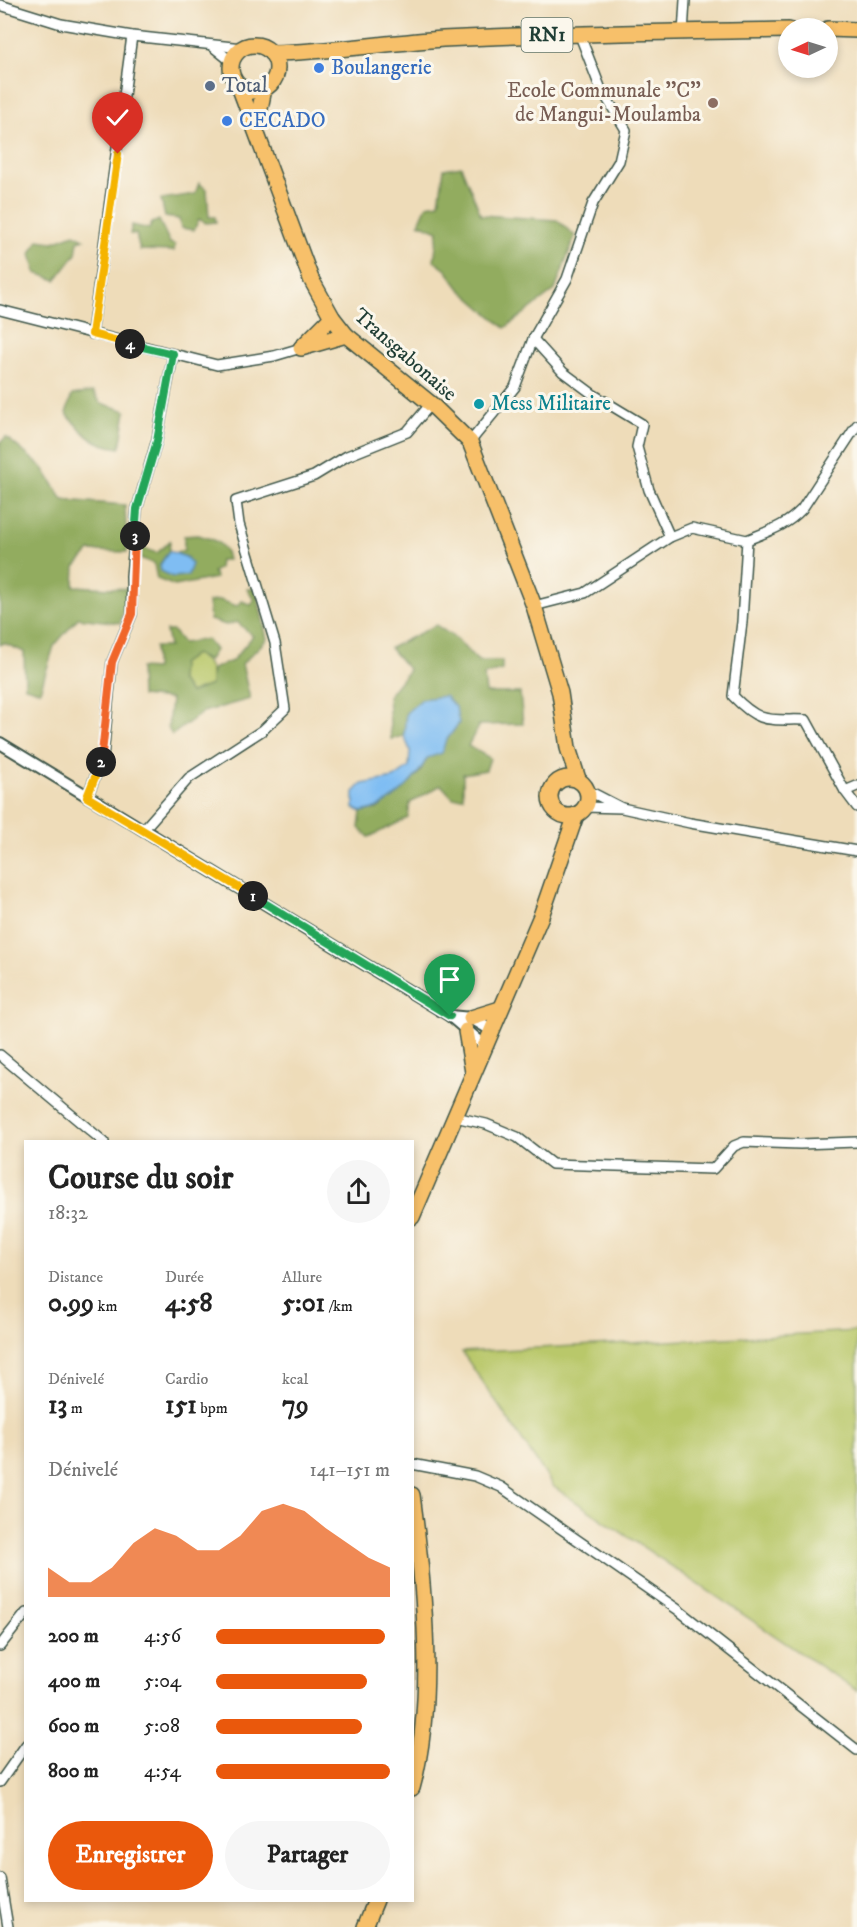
<!DOCTYPE html>
<html lang="fr">
<meta charset="utf-8">
<style>
:root{--surface:#fff;--page:#f6f6f6;--text:#222;--muted:#767676;--accent:#ea580c}
body{margin:0;font-family:"IM FELL DW Pica",serif;background:var(--page);color:var(--text);height:100vh;display:flex;flex-direction:column;font-size:22px;white-space:nowrap}
*{box-sizing:border-box;margin:0}
p{font-size:20px;color:var(--muted)}
.icon{flex:none;width:33px;height:33px;fill:none;stroke:currentColor;stroke-width:2;stroke-linecap:round;stroke-linejoin:round}
.map{position:relative;flex:1;overflow:hidden}
.drawer{position:absolute;left:24px;top:1140px;width:390px;height:762px;display:flex;flex-direction:column;background:var(--surface);border-radius:0px;box-shadow:0 3px 9px #0003}
.drawer>*{flex:none}
.needle{width:39px;rotate:266deg}
.tools{position:absolute;left:778px;top:18px;display:grid;gap:12px}
.tools a{display:grid;place-items:center;width:60px;height:60px;border-radius:50%;background:var(--surface);box-shadow:0 3px 9px #0003;font-size:30px}
.pin{position:absolute;display:grid;place-items:center;width:51px;height:51px;color:#fff;margin:-62px -26px;border-radius:50% 50% 50% 0;rotate:-45deg;box-shadow:0 0 6px #0007}
.pin .icon{rotate:45deg}
.km{position:absolute;width:30px;height:30px;margin:-15px;border-radius:50%;background:#222;color:#fff;font-size:16px;line-height:30px;text-align:center}
.round{display:grid;place-items:center;flex:none;width:63px;height:63px;border-radius:32px;background:var(--page)}
.head{display:flex;align-items:center;justify-content:space-between;height:102px;padding:0 24px}
h1{font-size:33px;font-weight:800;line-height:45px}
.metrics{display:grid;grid-template-columns:repeat(3,1fr);gap:9px;height:102px;padding:6px 24px}
.metrics div{display:grid;align-content:center}
.metrics b{font-size:26px;font-weight:800}
.metrics small{font-size:16px;font-weight:400}
.metrics p{font-size:16px}
.chart{height:168px;padding:12px 24px}
.chart p{display:flex;justify-content:space-between}
.chart svg{width:100%;height:108px;margin-top:6px;fill:var(--accent);opacity:.7}
.action{display:flex;gap:12px;margin-top:auto;padding:12px 24px}
.action a{flex:1;height:69px;border-radius:36px;background:var(--accent);color:#fff;font-size:24px;font-weight:800;line-height:69px;text-align:center}
.action a+a{background:var(--page);color:var(--text)}
ul{padding:0 24px;list-style:none;font-size:20px}
li{display:grid;grid-template-columns:96px 72px 1fr;align-items:center;height:45px}
li i{height:15px;border-radius:8px;background:var(--accent)}
.map>svg:first-child{display:block}
.green{fill:#b9c86a;stroke:#6c824f;stroke-width:1.5}
.forest{fill:#92ac5e;stroke:#587449;stroke-width:1.5}
.water{fill:#7fbdf3;stroke:#4f7d94;stroke-width:1.5}
.lines{fill:none;stroke-linecap:round;stroke-linejoin:round}
.minor-casing{stroke:#3e5548;stroke-width:12}
.tertiary-casing{stroke:#3e5548;stroke-width:14}
.trunk-casing{stroke:#3e5548;stroke-width:18}
.minor{stroke:#fff;stroke-width:9}
.tertiary{stroke:#fff;stroke-width:10}
.trunk{stroke:#f7c06b;stroke-width:15}
.split-1-casing{stroke:#fff;stroke-width:12}
.split-2-casing{stroke:#fff;stroke-width:12}
.split-3-casing{stroke:#fff;stroke-width:12}
.split-4-casing{stroke:#fff;stroke-width:12}
.split-5-casing{stroke:#fff;stroke-width:12}
.split-1{stroke:#22a559;stroke-width:8}
.split-2{stroke:#f5b400;stroke-width:8}
.split-3{stroke:#f0652b;stroke-width:8}
.split-4{stroke:#22a559;stroke-width:8}
.split-5{stroke:#f5b400;stroke-width:8}
.shop-dot{fill:#3f7fe0;stroke:#fbf7ec;stroke-width:2}
.service-dot{fill:#5c6f8a;stroke:#fbf7ec;stroke-width:2}
.education-dot{fill:#8d6e63;stroke:#fbf7ec;stroke-width:2}
.culture-dot{fill:#0f9aa8;stroke:#fbf7ec;stroke-width:2}
.labels{text-anchor:middle;dominant-baseline:central;stroke-width:6;stroke-linejoin:round;paint-order:stroke}
.shield{fill:#fbf7ec;stroke:#61756b;stroke-width:1.5}
.shield-label{font-size:20px;font-weight:bold;fill:#1f3d34}
.shop-label{font-size:21px;fill:#366cbe;stroke:#fbf7ec;text-anchor:start}
.service-label{font-size:21px;fill:#4e5e75;stroke:#fbf7ec;text-anchor:start}
.education-label{font-size:21px;fill:#785e54;stroke:#fbf7ec;text-anchor:end}
.street-label{font-size:21px;fill:#1f3d34;stroke:#fbf7ec}
.culture-label{font-size:21px;fill:#0d838f;stroke:#fbf7ec;text-anchor:start}
</style>
<div class="map">
<svg width="857" height="1927" viewBox="0 0 857 1927">
<rect width="100%" height="100%" fill="#fbf7ec"/>
<filter id="ink" filterUnits="userSpaceOnUse"><feTurbulence type="fractalNoise" baseFrequency=".0167" numOctaves="2"/><feDisplacementMap in="SourceGraphic" scale="12" xChannelSelector="R" yChannelSelector="G"/><feConvolveMatrix kernelMatrix="1 2 1 2 8 2 1 2 1" color-interpolation-filters="sRGB"/></filter>
<filter id="wash" filterUnits="userSpaceOnUse"><feTurbulence type="fractalNoise" baseFrequency=".008" numOctaves="4" result="noise"/><feDisplacementMap in="SourceGraphic" scale="24" xChannelSelector="R" yChannelSelector="G"/><feGaussianBlur stdDeviation="1.35" result="paint"/><feColorMatrix in="noise" values="0 0 0 0 0 0 0 0 0 0 0 0 0 0 0 0 0 1.4 0 .05"/><feComposite in="paint" operator="in"/></filter>
<g filter="url(#wash)">
<rect width="100%" height="100%" fill="#eedcb9"/>
<g class="green">
<path d="M195,654C211,663 212,668 211,685L190,693L180,680L181,664Z"/>
<polygon points="857,1331 857,1691 554,1487 462,1352"/>
</g>
<g class="forest">
<polygon points="461,166 481,215 557,220 575,236 555,290 505,328 460,289 446,270 434,261 438,231 419,223 427,205 439,203 444,169"/>
<polygon points="199,183 207,190 209,217 215,217 216,222 206,223 199,219 194,230 181,228 179,219 165,217 161,199 195,194"/>
<polygon points="159,220 170,243 175,245 174,251 140,250 136,234 130,234 132,225 149,229 152,223"/>
<polygon points="74,234 84,239 78,241 76,254 56,280 36,273 31,254 38,240 53,242"/>
<path d="M93,392L101,403L126,411L120,448C93,445 82,433 66,413L72,395Z"/>
<polygon points="6,437 43,468 63,500 125,505 127,552 90,551 75,567 74,586 129,589 120,623 78,618 54,646 40,691 25,687 24,652 4,643 0,645 0,443"/>
<path d="M198,535C213,539 226,543 228,560H220L219,568L213,572L216,578L175,586L157,579L154,564L140,558L142,548L157,553L170,541L169,551L160,564L186,557L174,553L184,550V536Z"/>
<polygon points="247,589 256,589 267,639 242,664 250,699 203,712 172,735 168,728 171,699 141,696 140,668 155,669 155,647 169,647 166,631 173,631 183,643 207,639 215,650 208,661 195,654 181,664 180,680 190,693 211,685 212,669 232,661 253,636 237,622 226,625 210,620 208,602 220,600 237,606 242,601 251,605 254,600"/>
<polygon points="436,625 455,638 478,661 502,661 502,670 484,675 486,693 520,693 523,724 479,725 468,746 490,758 486,770 463,774 463,797 453,798 441,785 410,803 408,818 369,837 359,828 361,812 377,809 397,794 420,772 427,758 445,742 459,723 406,713 404,736 391,739 388,696 409,670 390,648"/>
</g>
<g class="water">
<polygon points="169,551 186,557 192,564 188,575 173,577 161,571 160,565"/>
<path d="M445,696L456,708L459,723L445,742L442,753L427,758C415,782 388,809 361,812L354,808V792L362,784L394,778L409,767L410,750L404,736L406,713L422,699Z"/>
</g>
</g>
<g filter="url(#ink)">
<g class="lines">
<defs>
<g id="minor">
<polyline points="0,5 61,24 132,36 242,48"/>
<polyline points="683,34 685,0"/>
<polyline points="211,45 232,62"/>
<polyline points="0,310 217,365 274,356 301,348"/>
<polyline points="92,334 132,36"/>
<polyline points="533,339 563,372 594,395 642,424 637,447 649,490 670,537"/>
<polyline points="470,442 515,387 533,339 567,279 593,203 619,161 626,130 600,87 579,33"/>
<path d="M747,540C769,531 786,526 802,509L857,425"/>
<path d="M534,606L585,593L670,537L692,528L747,540L742,622L733,696C761,725 769,719 806,720L845,791L857,807"/>
<polyline points="587,790 620,807"/>
<polyline points="845,791 857,786"/>
<polyline points="87,797 103,757 112,662 132,614 131,576 137,509 157,440 173,355"/>
<polyline points="585,807 622,808 690,823 857,851"/>
<polyline points="144,829 189,778 263,730 285,709 275,643 239,524 236,501 314,476 347,456 407,432 431,404"/>
<polyline points="0,1055 104,1142"/>
<polyline points="455,1117 486,1124 517,1137 552,1164 713,1169 734,1146 744,1142 800,1144 857,1142"/>
<polyline points="412,1464 475,1476 501,1487 677,1609 857,1750"/>
<polyline points="0,1646 26,1613"/>
<polyline points="0,1782 26,1745"/>
<polyline points="0,1878 8,1927"/>
</g>
<g id="tertiary">
<polyline points="0,743 450,1016 484,1045"/>
<polyline points="450,1016 471,1018 491,1030"/>
</g>
<g id="trunk">
<polyline points="828,29 857,30"/>
<circle cx="254" cy="68" r="23"/>
<path d="M271,53C328,52 385,43 443,39C558,33 674,32 789,30"/>
<polyline points="239,86 311,279 332,317 346,335 431,404 470,442 534,606 560,693 568,748 578,779"/>
<polyline points="256,128 264,89"/>
<polyline points="302,347 332,317"/>
<polyline points="301,348 346,335"/>
<circle cx="569" cy="797" r="19"/>
<polyline points="471,1018 500,1009"/>
<polyline points="466,1031 473,1072"/>
<polyline points="412,1217 541,916 576,815"/>
<path d="M412,1495C424,1584 436,1700 412,1788"/>
<polyline points="365,1927 376,1900"/>
</g>
</defs>
<use href="#minor" class="minor-casing"/>
<use href="#tertiary" class="tertiary-casing"/>
<use href="#trunk" class="trunk-casing"/>
<use href="#minor" class="minor"/>
<use href="#tertiary" class="tertiary"/>
<use href="#trunk" class="trunk"/>
</g>
</g>
<g class="lines" filter="url(#ink)">
<defs>
<polyline id="split-1" points="253,896 450,1016"/>
<polyline id="split-2" points="101,762 87,797 253,896"/>
<polyline id="split-3" points="101,762 112,662 132,614 135,536"/>
<polyline id="split-4" points="130,344 173,354 157,441 137,509 135,536"/>
<polyline id="split-5" points="118,154 92,334 130,344"/>
</defs>
<use href="#split-1" class="split-1-casing"/>
<use href="#split-2" class="split-2-casing"/>
<use href="#split-3" class="split-3-casing"/>
<use href="#split-4" class="split-4-casing"/>
<use href="#split-5" class="split-5-casing"/>
<use href="#split-1" class="split-1"/>
<use href="#split-2" class="split-2"/>
<use href="#split-3" class="split-3"/>
<use href="#split-4" class="split-4"/>
<use href="#split-5" class="split-5"/>
</g>
<g class="shop-dot">
<circle cx="319" cy="68" r="6"/>
<circle cx="227" cy="121" r="6"/>
</g>
<circle class="service-dot" cx="210" cy="86" r="6"/>
<circle class="education-dot" cx="713" cy="103" r="6"/>
<circle class="culture-dot" cx="479" cy="404" r="6"/>
<g class="labels">
<rect class="shield" x="521.5" y="18" width="51" height="34" rx="4.5"/>
<g class="shield-label">
<text x="547" y="35">RN1</text>
</g>
<g class="shop-label">
<text x="331" y="68">Boulangerie</text>
<text x="239" y="121">CECADO</text>
</g>
<g class="service-label">
<text x="222" y="86">Total</text>
</g>
<g class="education-label">
<text x="701" y="91">Ecole Communale ''C''<tspan x="701" dy="24">de Mangui-Moulamba</tspan></text>
</g>
<g class="street-label">
<text transform="translate(405 355) rotate(41)">Transgabonaise</text>
</g>
<g class="culture-label">
<text x="491" y="404">Mess Militaire</text>
</g>
</g>
</svg>
<div class="tools">
<a><svg class="needle" viewBox="-14 -14 28 28"><path d="M0-13l5 13h-10z" fill="#e53935"/><path d="M0 13l5-13h-10z" fill="#767676"/></svg></a>
</div>
<div class="pin" style="left:450px;top:1016px;background:#1e9e55"><svg class="icon" aria-label="arrive" viewBox="0 0 24 24"><path d="M6 21V4h12l-3 4 3 4H6"/></svg></div>
<div class="pin" style="left:118px;top:154px;background:#d93025"><svg class="icon" aria-label="check" viewBox="0 0 24 24"><path d="M5 12l5 5 9-10"/></svg></div>
<b class="km" style="left:253px;top:896px">1</b>
<b class="km" style="left:101px;top:762px">2</b>
<b class="km" style="left:135px;top:536px">3</b>
<b class="km" style="left:130px;top:344px">4</b>
<section class="drawer">
<div class="head"><div><h1>Course du soir</h1><p>18:32</p></div><a class="round"><svg class="icon" aria-label="share" viewBox="0 0 24 24"><path d="M12 15V3M7 8l5-5 5 5M5 13v7h14v-7"/></svg></a></div>
<div class="metrics">
<div><p>Distance</p><b>0.99<small> km</small></b></div>
<div><p>Durée</p><b>4:58</b></div>
<div><p>Allure</p><b>5:01<small> /km</small></b></div>
</div>
<div class="metrics">
<div><p>Dénivelé</p><b>13<small> m</small></b></div>
<div><p>Cardio</p><b>151<small> bpm</small></b></div>
<div><p>kcal</p><b>79</b></div>
</div>
<div class="chart"><p><span>Dénivelé</span>141–151 m</p>
<svg viewBox="0 0 160 44" preserveAspectRatio="none"><path d="M0 44V32L10 38L20 38L30 32L40 22L50 16L60 19L70 25L80 25L90 19L100 9L110 6L120 9L130 16L140 22L150 28L160 32V44z"/></svg>
</div>
<ul>
<li><b>200 m</b>4:56<i style="width:97%"></i></li>
<li><b>400 m</b>5:04<i style="width:87%"></i></li>
<li><b>600 m</b>5:08<i style="width:84%"></i></li>
<li><b>800 m</b>4:54<i style="width:100%"></i></li>
</ul>
<div class="action"><a>Enregistrer</a><a>Partager</a></div>
</section>
</div>
